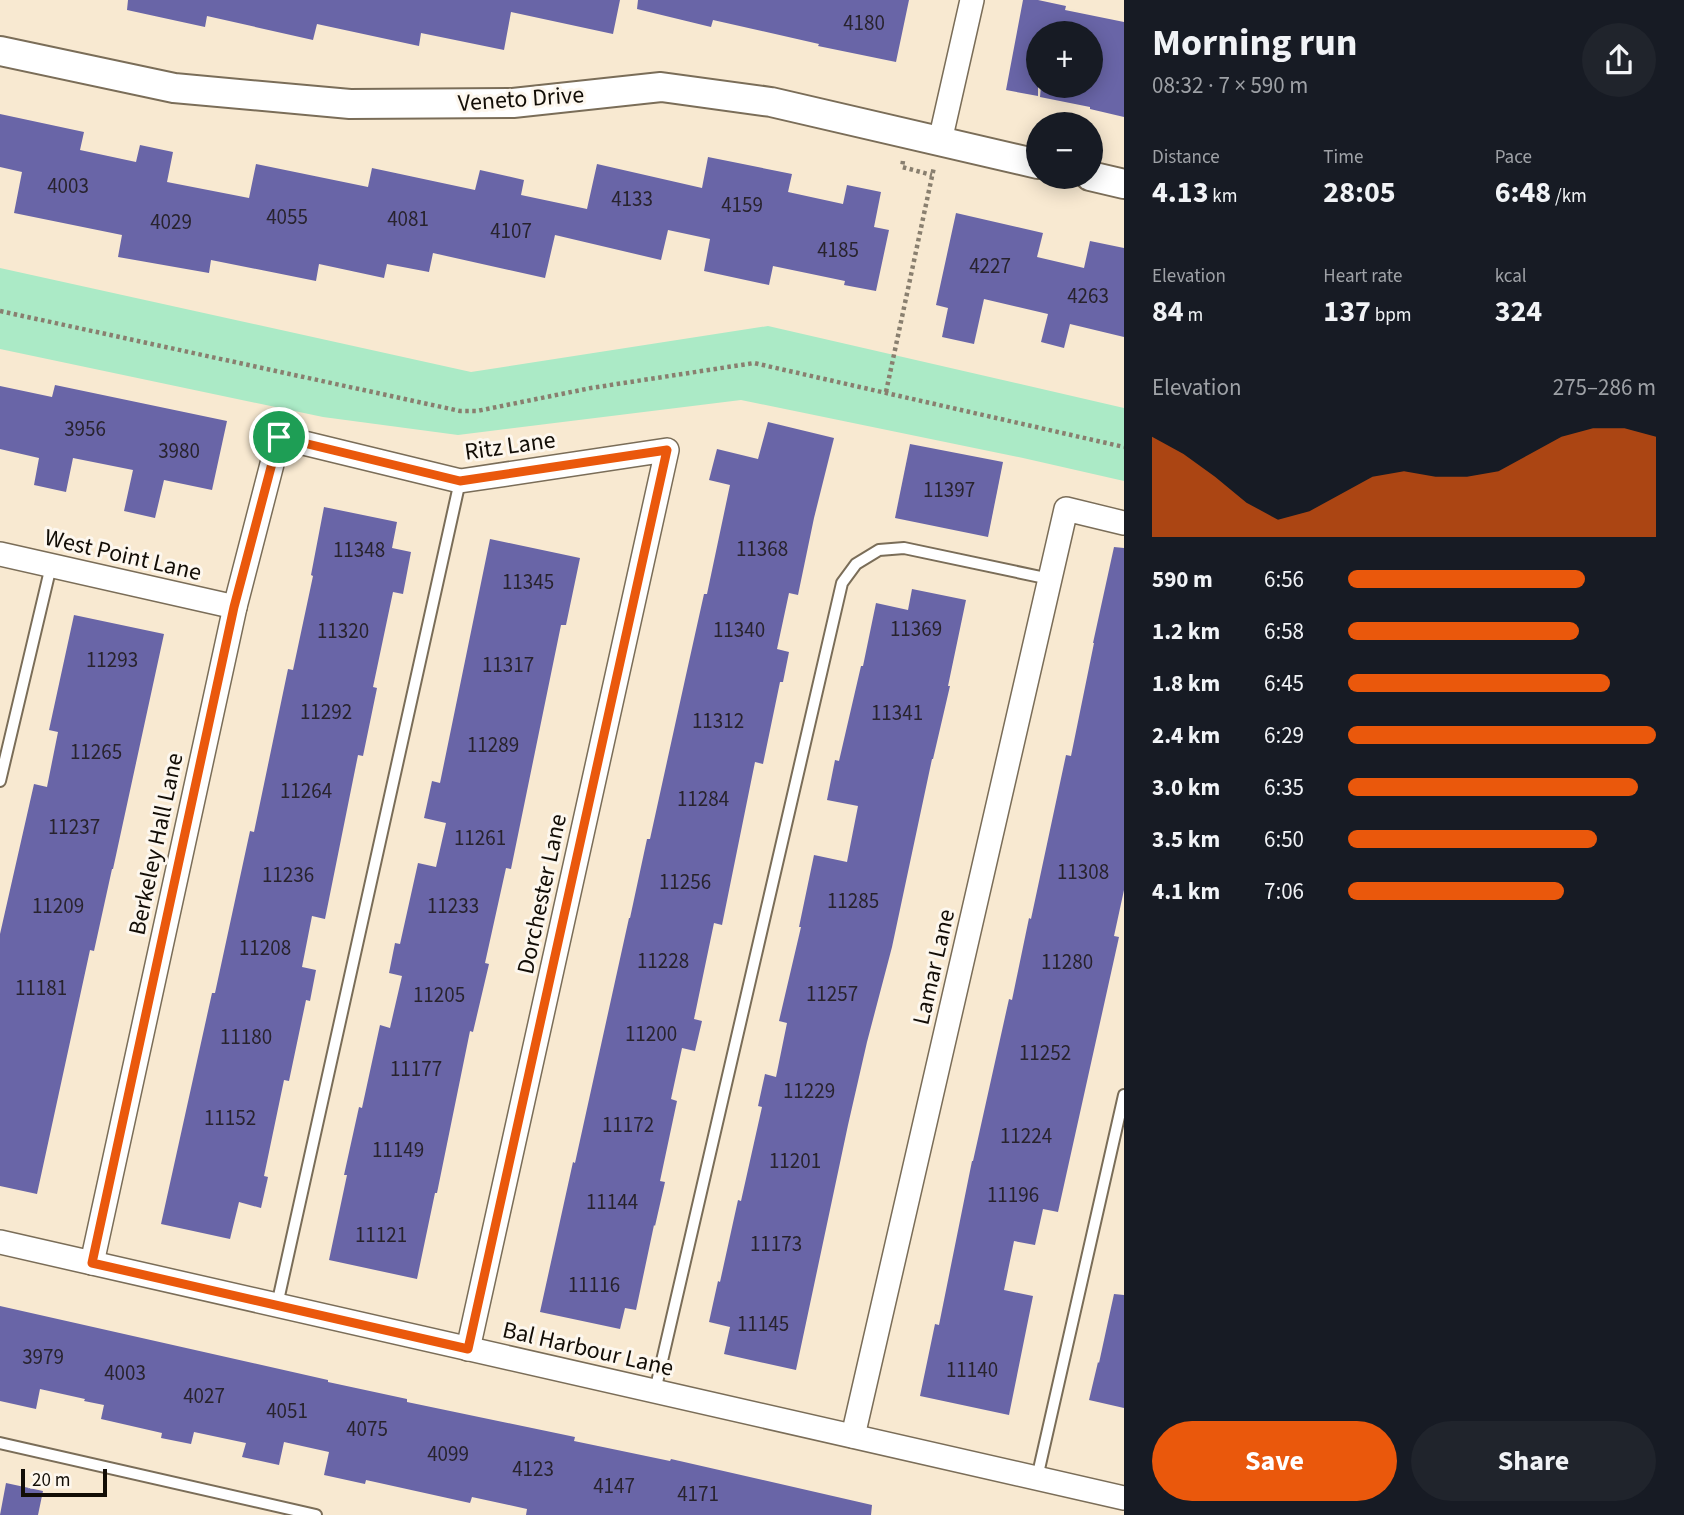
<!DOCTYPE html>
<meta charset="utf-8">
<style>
:root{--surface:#171b24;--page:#20242c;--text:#f1f3f6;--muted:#9ea1a6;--accent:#ea580c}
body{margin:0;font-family:"Source Sans 3",sans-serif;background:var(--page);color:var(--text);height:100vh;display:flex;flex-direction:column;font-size:26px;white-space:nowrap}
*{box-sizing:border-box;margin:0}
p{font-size:23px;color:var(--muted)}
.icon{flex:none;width:38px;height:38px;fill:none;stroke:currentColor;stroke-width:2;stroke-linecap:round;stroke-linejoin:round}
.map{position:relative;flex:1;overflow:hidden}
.panel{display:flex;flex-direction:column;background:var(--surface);width:560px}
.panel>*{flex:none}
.fabs{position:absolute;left:1026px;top:21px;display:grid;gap:14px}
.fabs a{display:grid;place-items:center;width:77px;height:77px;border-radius:50%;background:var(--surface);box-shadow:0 4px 18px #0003;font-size:35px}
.scale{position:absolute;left:21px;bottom:18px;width:86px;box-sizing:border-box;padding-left:7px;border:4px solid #120d06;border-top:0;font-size:19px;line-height:24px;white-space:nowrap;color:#120d06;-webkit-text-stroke:5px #fdf7ee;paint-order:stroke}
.pin{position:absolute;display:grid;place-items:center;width:60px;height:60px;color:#fff;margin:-30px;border:4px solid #fff;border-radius:50%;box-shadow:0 2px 7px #0007}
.round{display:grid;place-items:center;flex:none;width:74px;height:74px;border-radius:37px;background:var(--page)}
.summary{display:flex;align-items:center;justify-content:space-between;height:119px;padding:0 28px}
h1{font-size:38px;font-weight:700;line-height:52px}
.figures{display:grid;grid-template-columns:repeat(3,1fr);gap:10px;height:119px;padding:7px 28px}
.figures div{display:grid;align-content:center}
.figures b{font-size:30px;font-weight:700}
.figures small{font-size:19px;font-weight:400}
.figures p{font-size:19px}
.chart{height:196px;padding:14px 28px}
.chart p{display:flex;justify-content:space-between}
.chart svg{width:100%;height:126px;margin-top:7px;fill:var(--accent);opacity:.7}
.button{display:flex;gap:14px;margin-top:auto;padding:14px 28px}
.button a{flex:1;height:80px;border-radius:42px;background:var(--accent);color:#fff;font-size:28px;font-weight:700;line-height:80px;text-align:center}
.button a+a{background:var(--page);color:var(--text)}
ul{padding:0 28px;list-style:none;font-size:23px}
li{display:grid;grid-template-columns:112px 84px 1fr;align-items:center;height:52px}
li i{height:18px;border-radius:9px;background:var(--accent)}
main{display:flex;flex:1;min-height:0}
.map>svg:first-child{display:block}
.green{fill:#abeac6}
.building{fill:#6965a7}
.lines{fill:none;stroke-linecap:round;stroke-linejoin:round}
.service-casing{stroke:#7a6d58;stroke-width:14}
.minor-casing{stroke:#7a6d58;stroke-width:26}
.tertiary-casing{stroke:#7a6d58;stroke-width:32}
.path{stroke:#897f6f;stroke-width:4.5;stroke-dasharray:3.5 3.5;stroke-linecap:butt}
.service{stroke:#fff;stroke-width:10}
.minor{stroke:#fff;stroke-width:23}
.tertiary{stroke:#fff;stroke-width:28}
.route-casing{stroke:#fff;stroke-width:14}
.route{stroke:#ea580c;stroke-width:9}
.labels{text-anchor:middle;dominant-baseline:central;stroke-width:6;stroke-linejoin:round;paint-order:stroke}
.number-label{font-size:21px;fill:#28232e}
.street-label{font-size:24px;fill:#120d06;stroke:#fdf7ee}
</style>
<main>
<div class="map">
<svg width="1124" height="1515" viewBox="0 0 1124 1515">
<rect width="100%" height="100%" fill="#f8e9d1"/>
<polygon class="green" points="0,268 471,372 768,326 1124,408 1124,481 1023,458 741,400 458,435 323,417 0,349"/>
<g class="building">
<polygon points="128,0 620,0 613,34 511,12 504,50 421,33 419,46 317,24 313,40 207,16 205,27 127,10"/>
<polygon points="638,0 909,0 896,62 818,46 819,44 713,20 711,27 637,9"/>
<polygon points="1023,0 1038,0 1066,6 1065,10 1124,22 1124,117 1090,109 1090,107 1040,97 1041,86 1090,86 1090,33 1038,33 1038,96 1006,90"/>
<polygon points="0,114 84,132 80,150 136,162 140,145 173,152 167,182 249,198 256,164 368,187 372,168 475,190 480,170 524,180 521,195 587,209 597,164 702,188 708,157 792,174 788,192 843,204 847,185 881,192 874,227 889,230 876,291 844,285 845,281 773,266 769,285 704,271 710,239 668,230 661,260 555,235 545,278 433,253 429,272 387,264 384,278 319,264 316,281 211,260 209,273 118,257 122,235 14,213 22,172 0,167"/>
<polygon points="956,213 1043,233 1037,257 1084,268 1090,241 1124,248 1124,337 1070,324 1064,348 1041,342 1048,314 984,299 974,344 942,337 948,308 936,305"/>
<polygon points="55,385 227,421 212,490 164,480 155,518 124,511 133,470 73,458 66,492 34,485 39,458 0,449 0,386 52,397"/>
<polygon points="768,422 834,438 814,518 798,595 789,593 777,649 789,652 783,682 780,682 763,764 755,762 722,925 714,923 694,1019 702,1021 695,1051 682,1048 671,1099 677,1101 660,1181 665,1182 655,1226 654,1225 636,1310 625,1308 620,1329 540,1312 573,1162 575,1163 629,918 630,918 647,839 650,839 686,675 704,594 707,594 730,485 709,480 717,449 758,459"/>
<polygon points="910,444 1003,462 988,537 895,518"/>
<polygon points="324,507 397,522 392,548 411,552 403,594 393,592 373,687 377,688 363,756 358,755 325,919 312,916 302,967 316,970 310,1001 306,1000 289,1081 284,1080 264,1176 268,1177 261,1208 239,1202 230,1239 161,1224 212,993 215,993 250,831 254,832 288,669 293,670 313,576 311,575"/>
<polygon points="490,539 580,558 566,625 561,625 511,869 506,868 485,963 489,964 473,1032 470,1031 437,1193 435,1193 417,1279 329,1260 347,1175 344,1175 359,1107 362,1108 380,1025 390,1028 402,976 389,973 395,943 400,944 418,863 436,867 446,823 424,818 432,781 440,783"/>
<polygon points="1114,547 1124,548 1124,890 1114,936 1119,937 1058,1212 1043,1209 1035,1245 1014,1241 1004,1290 1033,1296 1009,1415 920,1396 935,1324 939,1325 972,1161 973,1161 1009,999 1012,1000 1029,918 1031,919 1066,755 1071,756 1094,643 1093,643"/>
<polygon points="912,589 966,600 948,686 950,686 933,759 932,759 892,947 867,1042 848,1125 796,1370 724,1354 730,1327 709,1322 718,1281 720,1282 738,1200 741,1201 762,1107 758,1106 765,1074 776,1077 787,1023 779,1021 801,927 799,927 814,855 847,862 858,806 827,800 835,760 839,761 861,666 863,666 876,603 908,610"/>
<polygon points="74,615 164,634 113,869 112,869 94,951 90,950 37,1194 0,1186 0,934 34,784 47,787 58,732 49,730"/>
<polygon points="1114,1294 1124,1295 1124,1408 1089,1400 1098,1362 1099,1363"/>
<polygon points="0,1306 328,1380 328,1382 407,1399 407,1402 575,1437 574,1441 670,1461 671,1459 872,1505 871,1515 526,1515 527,1509 472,1497 470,1503 366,1480 365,1484 324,1475 329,1452 284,1442 279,1465 242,1457 246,1443 194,1432 191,1444 161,1438 162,1433 101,1419 104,1405 84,1401 85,1399 40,1389 36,1409 0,1401"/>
<polygon points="6,1483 43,1491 38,1515 0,1515"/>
</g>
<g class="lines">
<defs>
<g id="service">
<polyline points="0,781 51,566"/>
<polyline points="277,1305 460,481"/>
<polyline points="655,1391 842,583 856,564 879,550 904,548 1050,579"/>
<polyline points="0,1443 316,1515"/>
<polyline points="1037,1478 1124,1095"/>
</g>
<g id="minor">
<polyline points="940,141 972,0"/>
<polyline points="0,554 235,607"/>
<polyline points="0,1242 1124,1498"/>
<polyline points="92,1263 235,607 279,437 460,481 667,450 468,1349"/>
<polyline points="853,1436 1066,509 1124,523"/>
</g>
<g id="tertiary">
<polyline points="0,51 174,88 350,104 513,103 661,87 771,102 1038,164"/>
<polyline points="1090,176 1124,184"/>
</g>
</defs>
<use href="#service" class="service-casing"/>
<use href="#minor" class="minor-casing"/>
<use href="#tertiary" class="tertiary-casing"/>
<g class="path">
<polyline points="903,161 902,167 932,175"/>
<polyline points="0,311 460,411 477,411 591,388 754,363 1124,447"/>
<polyline points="886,392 934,167"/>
</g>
<use href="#service" class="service"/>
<use href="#minor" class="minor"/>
<use href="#tertiary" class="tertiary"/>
</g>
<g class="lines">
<defs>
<polygon id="route" points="279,437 460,481 667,450 468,1349 92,1263 234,607"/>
</defs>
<use href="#route" class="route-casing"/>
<use href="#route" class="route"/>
</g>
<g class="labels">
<g class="number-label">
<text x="864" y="23">4180</text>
<text x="68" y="186">4003</text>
<text x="632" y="199">4133</text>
<text x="742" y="205">4159</text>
<text x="287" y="217">4055</text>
<text x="408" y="219">4081</text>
<text x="171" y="222">4029</text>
<text x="511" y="231">4107</text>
<text x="838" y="250">4185</text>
<text x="990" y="266">4227</text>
<text x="1088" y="296">4263</text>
<text x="85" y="429">3956</text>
<text x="179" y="451">3980</text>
<text x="949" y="490">11397</text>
<text x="762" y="549">11368</text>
<text x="359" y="550">11348</text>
<text x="528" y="582">11345</text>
<text x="916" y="629">11369</text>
<text x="739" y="630">11340</text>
<text x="343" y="631">11320</text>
<text x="112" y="660">11293</text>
<text x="508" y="665">11317</text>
<text x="326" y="712">11292</text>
<text x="897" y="713">11341</text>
<text x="718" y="721">11312</text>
<text x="493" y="745">11289</text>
<text x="96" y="752">11265</text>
<text x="306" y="791">11264</text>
<text x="703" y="799">11284</text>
<text x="74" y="827">11237</text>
<text x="480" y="838">11261</text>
<text x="1083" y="872">11308</text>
<text x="288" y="875">11236</text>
<text x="685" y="882">11256</text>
<text x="853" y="901">11285</text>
<text x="58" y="906">11209</text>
<text x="453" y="906">11233</text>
<text x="265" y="948">11208</text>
<text x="663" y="961">11228</text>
<text x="1067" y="962">11280</text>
<text x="41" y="988">11181</text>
<text x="832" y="994">11257</text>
<text x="439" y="995">11205</text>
<text x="651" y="1034">11200</text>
<text x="246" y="1037">11180</text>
<text x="1045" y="1053">11252</text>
<text x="416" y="1069">11177</text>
<text x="809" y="1091">11229</text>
<text x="230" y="1118">11152</text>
<text x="628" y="1125">11172</text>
<text x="1026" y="1136">11224</text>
<text x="398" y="1150">11149</text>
<text x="795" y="1161">11201</text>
<text x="1013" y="1195">11196</text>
<text x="612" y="1202">11144</text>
<text x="381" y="1235">11121</text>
<text x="776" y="1244">11173</text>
<text x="594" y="1285">11116</text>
<text x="763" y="1324">11145</text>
<text x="43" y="1357">3979</text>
<text x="972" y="1370">11140</text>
<text x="125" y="1373">4003</text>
<text x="204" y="1396">4027</text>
<text x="287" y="1411">4051</text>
<text x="367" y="1429">4075</text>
<text x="448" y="1454">4099</text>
<text x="533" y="1469">4123</text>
<text x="614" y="1486">4147</text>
<text x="698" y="1494">4171</text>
</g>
<g class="street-label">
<text transform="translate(521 99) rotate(-4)">Veneto Drive</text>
<text transform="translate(510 446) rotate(-8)">Ritz Lane</text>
<text transform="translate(123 555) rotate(13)">West Point Lane</text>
<text transform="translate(156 844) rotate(-78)">Berkeley Hall Lane</text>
<text transform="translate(542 894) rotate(-78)">Dorchester Lane</text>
<text transform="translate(934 967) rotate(-77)">Lamar Lane</text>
<text transform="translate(588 1349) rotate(13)">Bal Harbour Lane</text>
</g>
</g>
</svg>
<div class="fabs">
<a>+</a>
<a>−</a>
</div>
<div class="scale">20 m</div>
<div class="pin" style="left:279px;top:437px;background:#1e9e55"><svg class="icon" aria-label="arrive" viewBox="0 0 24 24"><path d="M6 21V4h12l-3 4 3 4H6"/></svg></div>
</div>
<section class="panel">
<div class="summary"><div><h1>Morning run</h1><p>08:32 · 7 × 590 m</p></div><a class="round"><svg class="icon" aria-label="share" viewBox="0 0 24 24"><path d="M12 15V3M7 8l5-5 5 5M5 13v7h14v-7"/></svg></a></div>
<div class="figures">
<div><p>Distance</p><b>4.13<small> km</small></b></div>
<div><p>Time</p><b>28:05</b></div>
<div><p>Pace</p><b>6:48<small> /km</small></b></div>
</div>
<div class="figures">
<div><p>Elevation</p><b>84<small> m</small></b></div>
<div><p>Heart rate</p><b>137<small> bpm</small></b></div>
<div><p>kcal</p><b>324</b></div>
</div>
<div class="chart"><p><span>Elevation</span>275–286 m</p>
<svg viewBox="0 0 160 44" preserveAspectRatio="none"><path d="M0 44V9L10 15L20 23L30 32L40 38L50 35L60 29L70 23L80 21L90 23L100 23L110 21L120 15L130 9L140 6L150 6L160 9V44z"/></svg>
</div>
<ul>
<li><b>590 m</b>6:56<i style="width:77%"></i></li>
<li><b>1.2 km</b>6:58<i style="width:75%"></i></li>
<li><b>1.8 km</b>6:45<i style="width:85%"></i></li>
<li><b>2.4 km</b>6:29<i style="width:100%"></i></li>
<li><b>3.0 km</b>6:35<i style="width:94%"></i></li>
<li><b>3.5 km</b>6:50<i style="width:81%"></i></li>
<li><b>4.1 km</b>7:06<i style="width:70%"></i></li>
</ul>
<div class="button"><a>Save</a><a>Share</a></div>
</section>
</main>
